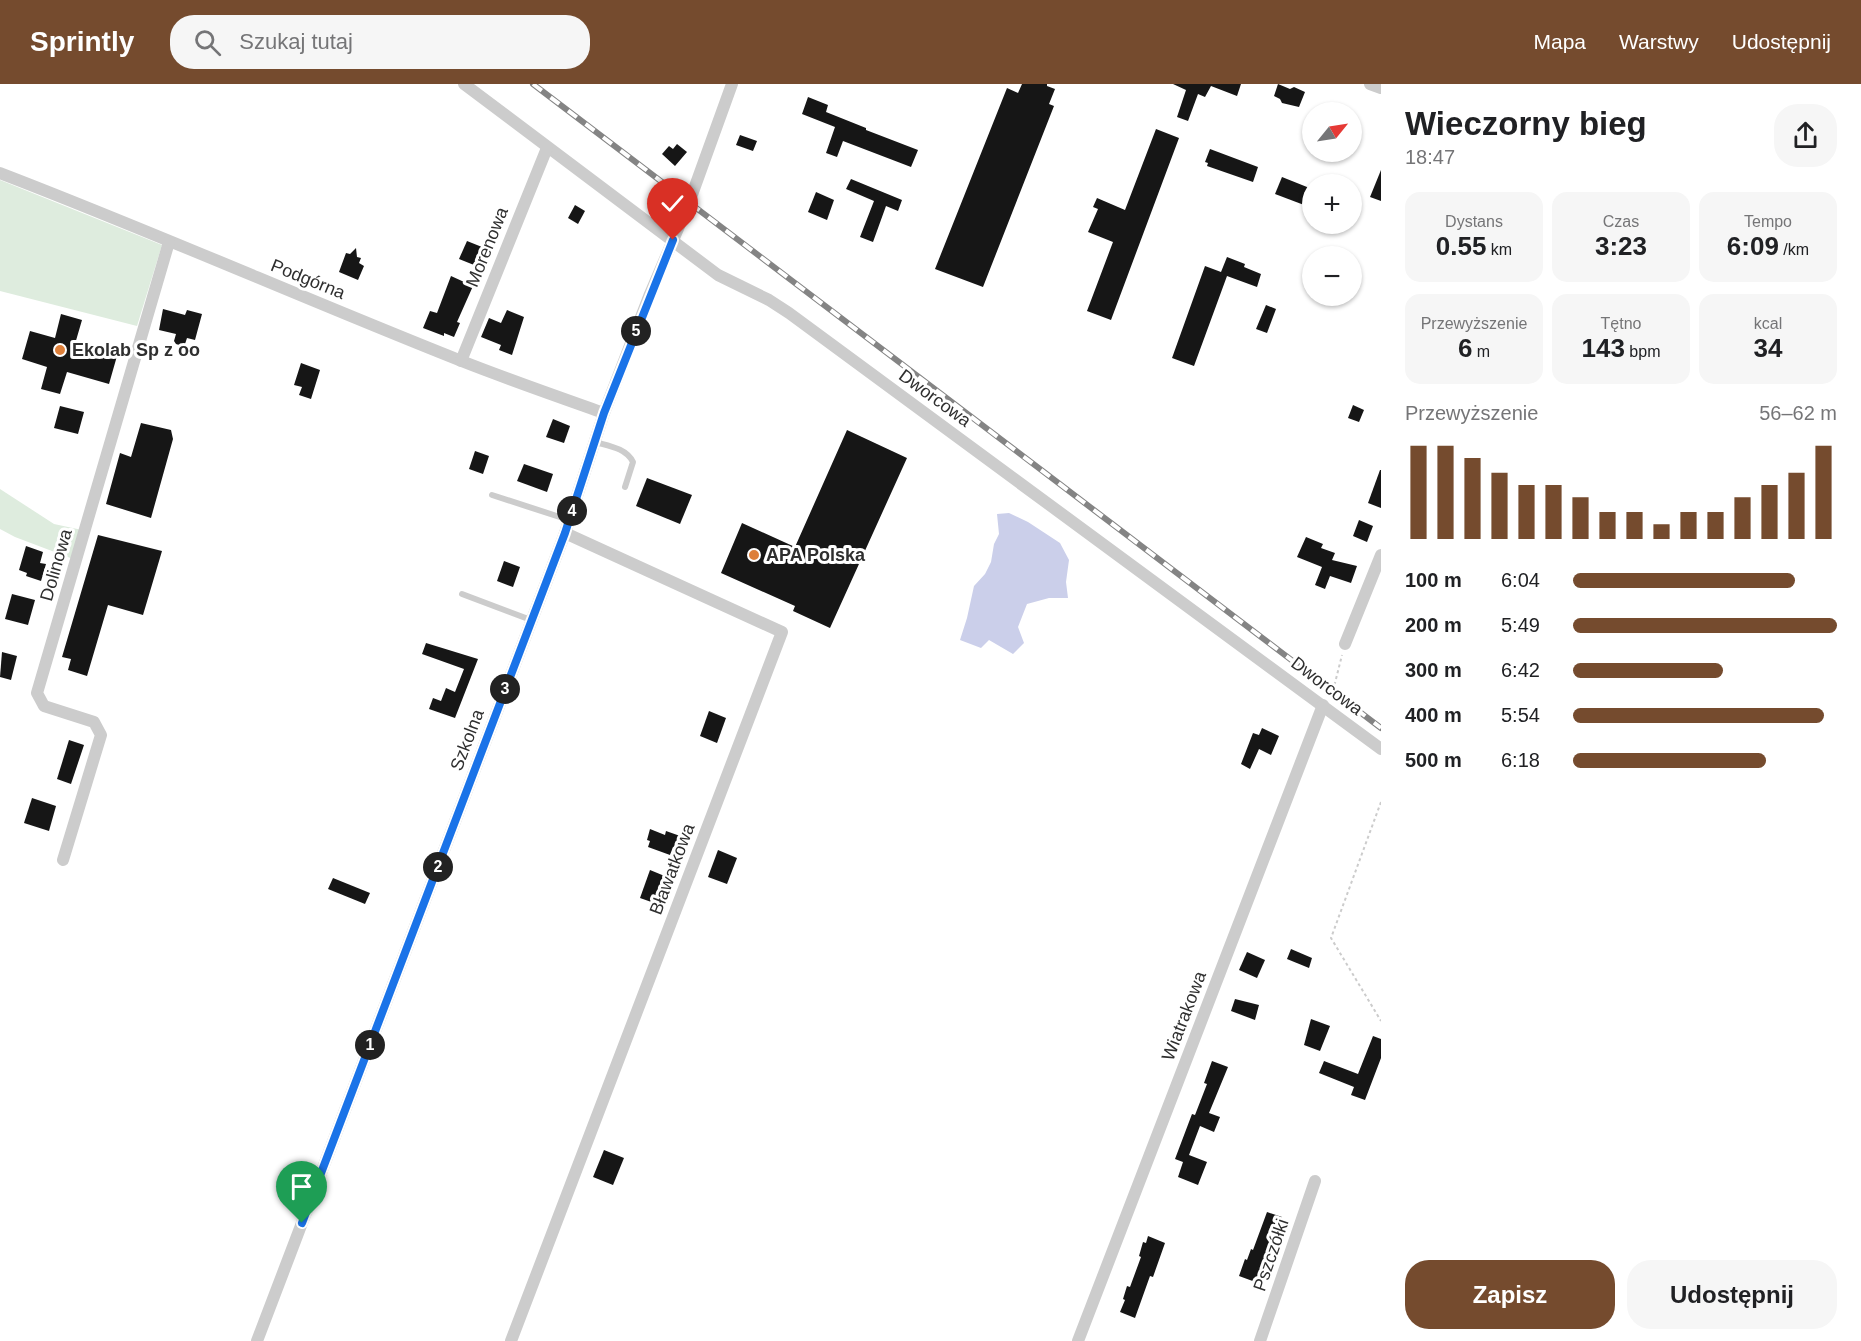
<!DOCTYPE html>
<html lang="pl">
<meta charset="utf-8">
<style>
:root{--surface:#fff;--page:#f6f6f6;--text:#202124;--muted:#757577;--accent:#754b2e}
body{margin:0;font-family:Helvetica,sans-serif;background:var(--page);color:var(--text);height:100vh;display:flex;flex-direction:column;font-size:22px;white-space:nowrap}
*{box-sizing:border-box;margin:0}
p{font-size:20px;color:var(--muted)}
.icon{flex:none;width:33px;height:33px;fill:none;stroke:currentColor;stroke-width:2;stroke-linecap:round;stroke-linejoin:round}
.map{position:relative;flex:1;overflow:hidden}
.sheet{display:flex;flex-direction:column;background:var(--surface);width:480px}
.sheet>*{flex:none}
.needle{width:39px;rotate:60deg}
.tools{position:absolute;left:1302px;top:18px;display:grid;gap:12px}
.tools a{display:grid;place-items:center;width:60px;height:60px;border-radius:50%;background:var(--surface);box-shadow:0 2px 4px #0004;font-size:30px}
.pin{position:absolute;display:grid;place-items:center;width:51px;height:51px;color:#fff;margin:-62px -26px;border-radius:50% 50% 50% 0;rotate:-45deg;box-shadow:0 0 6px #0007}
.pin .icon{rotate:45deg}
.km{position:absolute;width:30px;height:30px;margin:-15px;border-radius:50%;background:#222;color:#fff;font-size:16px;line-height:30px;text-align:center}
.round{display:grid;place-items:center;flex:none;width:63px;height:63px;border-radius:24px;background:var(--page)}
.headline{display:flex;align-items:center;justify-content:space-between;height:102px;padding:0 24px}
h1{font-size:33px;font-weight:700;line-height:45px}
.metrics{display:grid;grid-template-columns:repeat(3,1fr);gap:9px;height:102px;padding:6px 24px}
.metrics div{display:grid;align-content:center;border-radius:15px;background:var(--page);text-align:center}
.metrics b{font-size:26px;font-weight:700}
.metrics small{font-size:16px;font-weight:400}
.metrics p{font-size:16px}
.chart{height:168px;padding:12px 24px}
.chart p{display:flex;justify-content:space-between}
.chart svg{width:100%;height:108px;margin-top:6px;stroke:var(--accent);stroke-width:6}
.primary-button{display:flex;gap:12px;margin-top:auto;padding:12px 24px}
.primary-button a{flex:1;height:69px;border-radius:24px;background:var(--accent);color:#fff;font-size:24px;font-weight:700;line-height:69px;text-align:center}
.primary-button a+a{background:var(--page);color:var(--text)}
ul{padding:0 24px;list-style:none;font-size:20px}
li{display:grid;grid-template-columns:96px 72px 1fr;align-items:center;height:45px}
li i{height:15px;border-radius:8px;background:var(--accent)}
header{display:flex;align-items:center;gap:36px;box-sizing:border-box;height:84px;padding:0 30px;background:var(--accent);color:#fff}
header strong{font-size:28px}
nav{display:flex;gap:33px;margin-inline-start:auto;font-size:21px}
.search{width:420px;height:54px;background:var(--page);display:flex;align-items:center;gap:15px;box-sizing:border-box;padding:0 21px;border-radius:24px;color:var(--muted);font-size:22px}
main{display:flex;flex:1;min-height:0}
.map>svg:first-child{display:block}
.green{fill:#deecde}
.water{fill:#cbcfea}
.building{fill:#161616}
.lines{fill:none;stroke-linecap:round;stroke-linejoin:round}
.path{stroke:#ccc;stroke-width:2;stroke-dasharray:3 3;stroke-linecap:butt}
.service{stroke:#ccc;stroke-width:6}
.minor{stroke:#ccc;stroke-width:12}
.rail-casing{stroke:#848484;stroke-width:6}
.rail{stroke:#fff;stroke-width:4;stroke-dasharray:11;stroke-linecap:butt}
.route-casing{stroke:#fff;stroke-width:12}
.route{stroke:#1a73e8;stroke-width:8}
.poi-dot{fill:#dd7f3a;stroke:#fff;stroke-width:2}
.labels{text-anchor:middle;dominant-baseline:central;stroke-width:6;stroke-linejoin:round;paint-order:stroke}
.street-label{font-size:18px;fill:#2f2f2f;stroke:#fff}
.poi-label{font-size:18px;font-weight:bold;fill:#2f2f2f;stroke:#fff;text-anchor:start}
</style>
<header>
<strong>Sprintly</strong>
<div class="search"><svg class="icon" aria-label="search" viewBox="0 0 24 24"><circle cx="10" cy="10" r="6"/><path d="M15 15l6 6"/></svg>Szukaj tutaj</div>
<nav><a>Mapa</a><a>Warstwy</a><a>Udostępnij</a></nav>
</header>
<main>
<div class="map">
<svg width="1381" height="1257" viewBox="0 0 1381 1257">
<rect width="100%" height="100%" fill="#fff"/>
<g class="green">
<polygon points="0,96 162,161 137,242 0,207"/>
<polygon points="0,405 54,440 82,446 73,475 15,453 0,445"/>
</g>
<polygon class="water" points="1009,429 1028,438 1060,459 1069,476 1066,498 1068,514 1049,514 1027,520 1018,543 1024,559 1013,570 989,556 981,564 960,556 967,534 974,502 985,490 991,478 994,460 999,450 997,430"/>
<g class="building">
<polygon points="1022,0 1047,0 1047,2 1055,5 1049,20 1054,22 983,203 935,185 1007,4 1018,9"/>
<polygon points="1173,0 1241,0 1237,12 1211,2 1205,13 1198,10 1188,37 1177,33 1186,6"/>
<polygon points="1278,0 1290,5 1294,3 1305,8 1299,23 1282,19 1280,15 1274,12"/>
<polygon points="808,13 828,21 826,28 866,44 866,46 918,66 911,83 843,57 837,73 826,69 835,43 802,30"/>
<polygon points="1156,45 1179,54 1111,236 1087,227 1113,158 1088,148 1098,125 1093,123 1097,114 1125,126"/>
<polygon points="740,51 757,57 753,67 736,61"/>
<polygon points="677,60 687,68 675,82 662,70 669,62 673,65"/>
<polygon points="1210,65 1258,83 1253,98 1207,82 1208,79 1205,78"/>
<polygon points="1381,86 1381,117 1370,113"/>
<polygon points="1282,93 1312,105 1312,124 1275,110"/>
<polygon points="851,95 902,116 898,127 886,122 873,158 860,153 874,117 846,105"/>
<polygon points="816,108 834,116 827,136 808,128"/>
<polygon points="575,121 585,127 578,140 568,134"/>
<polygon points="467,157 487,165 479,183 459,175"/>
<polygon points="356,164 357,173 361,174 359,179 364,182 358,196 339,188 346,169 350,170"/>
<polygon points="1227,173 1245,180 1244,183 1261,190 1257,203 1227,192 1194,282 1172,274 1205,182 1221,188"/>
<polygon points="451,192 473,202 457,238 460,239 454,253 444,249 444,252 423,244 430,227 437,229"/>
<polygon points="1266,221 1276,225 1267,249 1256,245"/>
<polygon points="163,225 185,231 187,226 202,230 195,256 187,254 185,260 182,262 176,260 174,257 176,250 159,246"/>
<polygon points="507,226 524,233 512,271 499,266 501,261 481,253 489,234 501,239"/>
<polygon points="61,230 82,236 75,260 117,272 109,300 67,288 60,310 41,305 47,283 22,275 30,247 55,254"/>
<polygon points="301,279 320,286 311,315 299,311 302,303 294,301"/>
<polygon points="1353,321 1364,326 1359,338 1348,334"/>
<polygon points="60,322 84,328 78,350 54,344"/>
<polygon points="553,335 570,342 564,359 546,353"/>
<polygon points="141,339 171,346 173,355 151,434 106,420 120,369 131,373"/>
<polygon points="847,346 907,374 830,544 793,527 795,522 721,489 742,439 795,463"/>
<polygon points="475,367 489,372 483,390 469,385"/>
<polygon points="524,380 553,390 547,408 517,397"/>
<polygon points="1380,386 1381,386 1381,424 1368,419"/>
<polygon points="647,394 692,411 680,440 636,422"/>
<polygon points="1359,436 1373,442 1367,458 1353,452"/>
<polygon points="98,451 162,467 143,531 108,521 87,592 68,586 71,575 62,573"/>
<polygon points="1306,453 1323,460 1321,464 1335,469 1332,476 1357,482 1351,499 1330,492 1325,505 1315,501 1322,483 1297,473"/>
<polygon points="26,462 43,468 40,479 46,480 41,497 26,492 27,489 19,486"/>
<polygon points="504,477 520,483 513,503 497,497"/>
<polygon points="12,510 35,516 28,541 5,535"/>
<polygon points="426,559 478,575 455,634 429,625 433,614 441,617 446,604 455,608 464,585 422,570"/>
<polygon points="2,568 17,572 11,596 0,593"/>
<polygon points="709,627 726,634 717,659 700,652"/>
<polygon points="1262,644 1279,652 1271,671 1259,665 1250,685 1241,680 1253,649 1259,651"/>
<polygon points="69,656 84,661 71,700 57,695"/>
<polygon points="32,714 56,722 49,747 24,739"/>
<polygon points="650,745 665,751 666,747 683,753 678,765 673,763 670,771 648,763 650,757 647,756"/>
<polygon points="718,766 737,774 727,800 708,793"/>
<polygon points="650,786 667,793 657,820 640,814"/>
<polygon points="333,794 370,809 365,820 328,805"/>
<polygon points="1291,865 1312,874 1309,884 1287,875"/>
<polygon points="1247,868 1265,876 1257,894 1239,886"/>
<polygon points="1235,915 1259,921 1255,936 1231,927"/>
<polygon points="1311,935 1330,942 1320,967 1304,961"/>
<polygon points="1373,952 1381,955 1381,974 1365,1016 1351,1011 1354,1003 1319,989 1324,977 1358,990"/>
<polygon points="1212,977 1228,983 1209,1029 1220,1033 1214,1048 1200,1042 1189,1071 1207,1078 1198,1101 1178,1093 1183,1078 1175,1075 1192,1030 1195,1031 1207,1000 1204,999"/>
<polygon points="604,1066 624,1074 613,1101 593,1093"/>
<polygon points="1267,1128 1282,1133 1260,1188 1262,1188 1258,1199 1239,1192 1245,1175 1247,1176 1251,1165 1253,1166"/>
<polygon points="1148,1152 1165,1159 1153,1193 1150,1192 1135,1234 1120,1228 1125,1216 1123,1215 1127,1202 1130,1203 1141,1173 1139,1172 1143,1158 1146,1159"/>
</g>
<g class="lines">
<g class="path">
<polyline points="1328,611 1335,599 1342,571"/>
<polyline points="1381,718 1331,854 1381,937"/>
</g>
<g class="service">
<path d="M595,358C609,362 626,364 633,378L625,403"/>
<polyline points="492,411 569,436"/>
<polyline points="462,510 531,536"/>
</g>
<g class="minor">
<polyline points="464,0 718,191 769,216 789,229 1381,665"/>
<polyline points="1370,0 1381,4"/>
<path d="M0,89C154,148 305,215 459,276C507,295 556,312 604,329"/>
<polyline points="461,277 547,64"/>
<polyline points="1345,560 1381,471"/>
<polyline points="63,776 101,651 94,638 44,622 37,609 169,158"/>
<polyline points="257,1257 565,449 604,329 650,210 689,119 732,0"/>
<polyline points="511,1257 782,548 565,449"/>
<polyline points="1078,1257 1323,621"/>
<polyline points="1260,1257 1315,1097"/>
</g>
<defs>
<polyline id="rail" points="533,0 1381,644"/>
</defs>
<use href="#rail" class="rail-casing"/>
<use href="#rail" class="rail"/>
</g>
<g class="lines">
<defs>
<polyline id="route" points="302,1139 565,449 604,329 673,156"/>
</defs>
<use href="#route" class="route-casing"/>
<use href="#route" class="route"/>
</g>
<g class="poi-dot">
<circle cx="60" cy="266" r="6"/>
<circle cx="754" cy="471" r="6"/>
</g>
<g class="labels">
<g class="street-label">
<text transform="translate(487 163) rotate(-68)">Morenowa</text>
<text transform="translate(308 195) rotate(22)">Podgórna</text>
<text transform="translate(935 314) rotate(36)">Dworcowa</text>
<text transform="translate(56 481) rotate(-74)">Dolinowa</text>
<text transform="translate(1327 602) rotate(37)">Dworcowa</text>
<text transform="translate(467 656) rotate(-69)">Szkolna</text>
<text transform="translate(672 785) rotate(-69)">Bławatkowa</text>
<text transform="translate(1184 932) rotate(-69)">Wiatrakowa</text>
<text transform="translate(1271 1171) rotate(-71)">Pszczółki</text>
</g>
<g class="poi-label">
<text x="72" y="266">Ekolab Sp z oo</text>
<text x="766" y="471">APA Polska</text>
</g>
</g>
</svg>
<div class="tools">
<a><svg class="needle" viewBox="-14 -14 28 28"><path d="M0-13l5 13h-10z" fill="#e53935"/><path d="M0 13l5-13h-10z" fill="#757577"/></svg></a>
<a>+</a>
<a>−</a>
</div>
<div class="pin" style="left:302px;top:1139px;background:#1e9e55"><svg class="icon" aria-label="arrive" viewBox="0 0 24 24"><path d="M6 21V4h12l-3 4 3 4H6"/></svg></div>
<div class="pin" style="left:673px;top:156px;background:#d93025"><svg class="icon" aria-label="check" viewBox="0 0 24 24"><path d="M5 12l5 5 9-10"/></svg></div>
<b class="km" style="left:370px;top:961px">1</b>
<b class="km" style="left:438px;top:783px">2</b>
<b class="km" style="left:505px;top:605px">3</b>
<b class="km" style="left:572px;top:427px">4</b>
<b class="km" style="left:636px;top:247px">5</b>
</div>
<section class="sheet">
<div class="headline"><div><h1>Wieczorny bieg</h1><p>18:47</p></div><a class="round"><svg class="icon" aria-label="share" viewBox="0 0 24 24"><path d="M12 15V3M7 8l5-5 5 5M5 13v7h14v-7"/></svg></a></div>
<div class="metrics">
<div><p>Dystans</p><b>0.55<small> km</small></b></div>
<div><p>Czas</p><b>3:23</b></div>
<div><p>Tempo</p><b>6:09<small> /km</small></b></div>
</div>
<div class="metrics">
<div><p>Przewyższenie</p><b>6<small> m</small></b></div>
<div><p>Tętno</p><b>143<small> bpm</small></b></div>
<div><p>kcal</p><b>34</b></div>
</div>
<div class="chart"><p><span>Przewyższenie</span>56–62 m</p>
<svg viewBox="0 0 160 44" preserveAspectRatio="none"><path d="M5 44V6M15 44V6M25 44V11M35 44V17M45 44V22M55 44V22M65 44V27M75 44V33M85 44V33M95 44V38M105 44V33M115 44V33M125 44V27M135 44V22M145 44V17M155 44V6"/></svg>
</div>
<ul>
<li><b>100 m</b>6:04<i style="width:84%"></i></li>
<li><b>200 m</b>5:49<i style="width:100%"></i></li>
<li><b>300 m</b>6:42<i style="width:57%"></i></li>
<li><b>400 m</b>5:54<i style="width:95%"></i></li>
<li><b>500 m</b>6:18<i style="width:73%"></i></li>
</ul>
<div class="primary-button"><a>Zapisz</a><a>Udostępnij</a></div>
</section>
</main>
